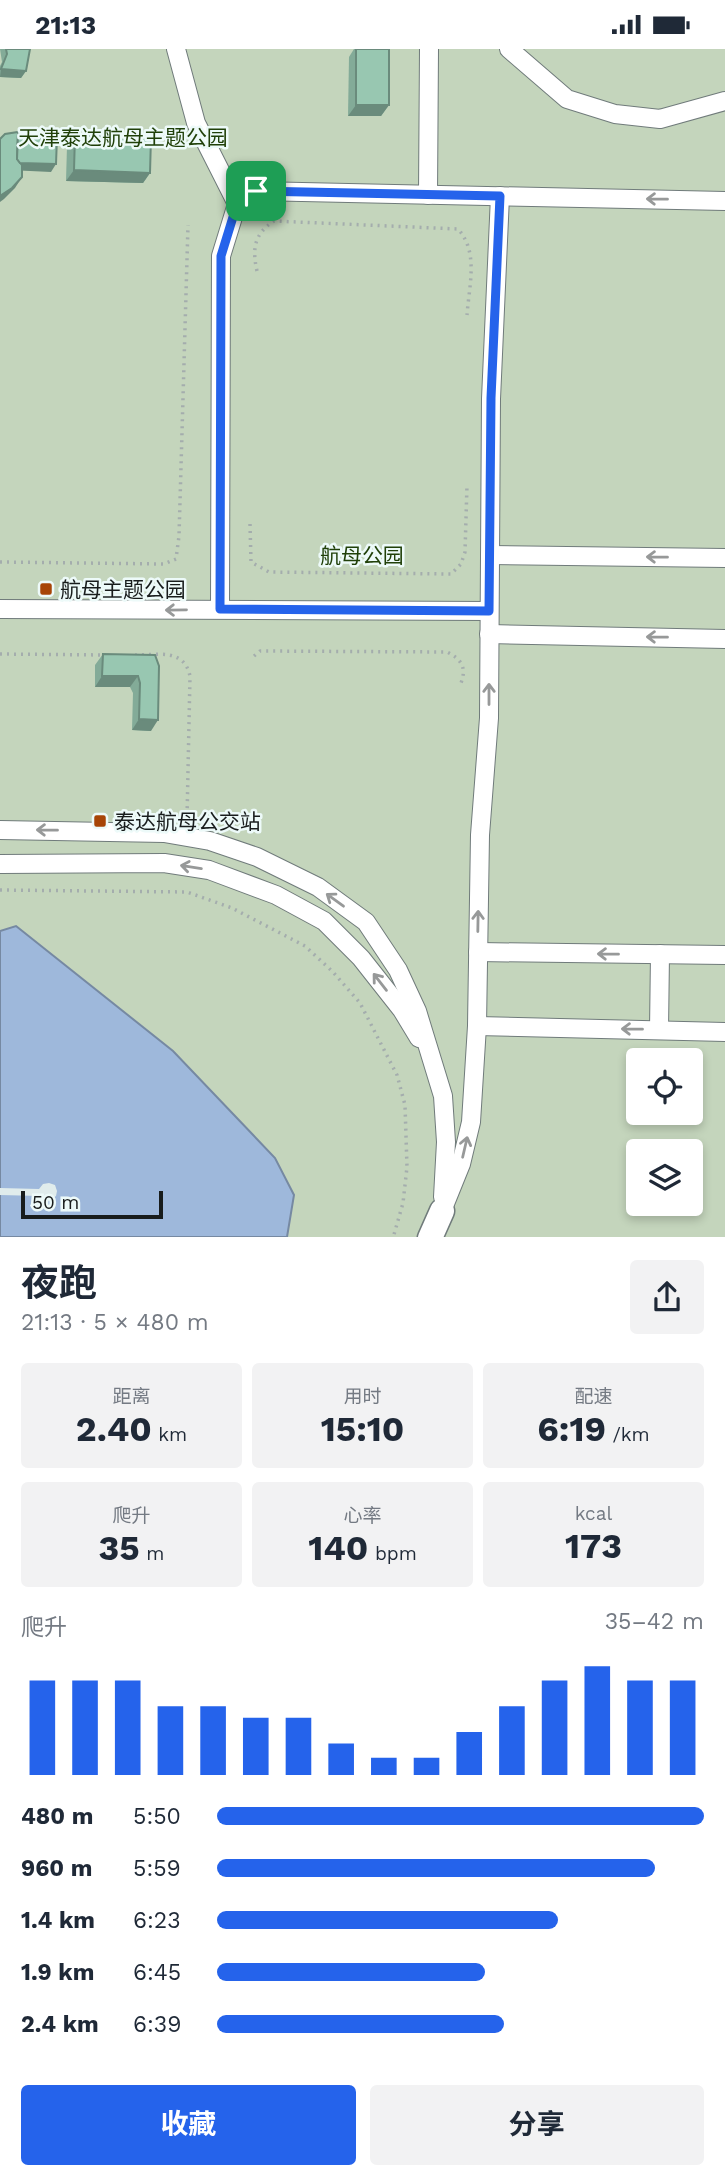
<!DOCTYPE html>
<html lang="zh">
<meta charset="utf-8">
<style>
:root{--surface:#fff;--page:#f2f2f3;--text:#1f2937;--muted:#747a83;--accent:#2563eb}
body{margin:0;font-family:"Work Sans","Noto Sans SC",sans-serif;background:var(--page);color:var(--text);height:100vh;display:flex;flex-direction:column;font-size:26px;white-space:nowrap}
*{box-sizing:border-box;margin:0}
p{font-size:23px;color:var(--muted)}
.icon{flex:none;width:38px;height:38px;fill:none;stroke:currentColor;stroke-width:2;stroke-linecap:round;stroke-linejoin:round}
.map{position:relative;height:1188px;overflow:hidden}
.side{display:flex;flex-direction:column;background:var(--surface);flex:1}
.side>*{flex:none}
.buttons{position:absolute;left:626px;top:999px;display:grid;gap:14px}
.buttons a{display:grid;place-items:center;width:77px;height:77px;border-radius:7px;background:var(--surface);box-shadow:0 4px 10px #0003;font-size:35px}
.scale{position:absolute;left:21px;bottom:18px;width:142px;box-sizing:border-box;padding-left:7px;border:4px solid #181c1c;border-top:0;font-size:19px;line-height:24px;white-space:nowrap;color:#181c1c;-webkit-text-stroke:5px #edfaf9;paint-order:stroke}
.pin{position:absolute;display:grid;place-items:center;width:60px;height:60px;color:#fff;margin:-30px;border-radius:14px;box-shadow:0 4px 10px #0006}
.round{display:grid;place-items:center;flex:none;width:74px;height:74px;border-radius:7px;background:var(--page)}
.headline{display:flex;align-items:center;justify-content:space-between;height:119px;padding:0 21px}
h1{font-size:38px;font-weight:700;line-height:52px}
.figures{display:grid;grid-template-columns:repeat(3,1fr);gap:10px;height:119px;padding:7px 21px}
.figures div{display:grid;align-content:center;border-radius:7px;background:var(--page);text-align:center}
.figures b{font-size:35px;font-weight:700}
.figures small{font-size:19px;font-weight:400}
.figures p{font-size:19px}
.chart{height:196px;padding:14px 21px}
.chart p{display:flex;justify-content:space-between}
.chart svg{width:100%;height:126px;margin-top:7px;stroke:var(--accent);stroke-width:6}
.button{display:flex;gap:14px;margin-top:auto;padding:14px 21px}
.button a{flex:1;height:80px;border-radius:7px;background:var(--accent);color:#fff;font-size:28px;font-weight:700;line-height:80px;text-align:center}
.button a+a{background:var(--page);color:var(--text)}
ul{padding:0 21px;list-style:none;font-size:23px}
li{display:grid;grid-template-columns:112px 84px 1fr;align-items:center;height:52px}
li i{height:18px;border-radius:9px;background:var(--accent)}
.status{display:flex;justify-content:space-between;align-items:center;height:49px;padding:0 35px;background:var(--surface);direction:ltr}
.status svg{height:19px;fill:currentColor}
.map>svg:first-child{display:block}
.green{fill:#c4d5bc;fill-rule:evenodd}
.water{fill:#9eb8db;stroke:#7689a2;stroke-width:2}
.pier{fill:#e0ecec}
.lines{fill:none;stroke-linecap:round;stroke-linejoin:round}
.minor-casing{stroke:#707b7b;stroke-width:20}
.secondary-casing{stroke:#707b7b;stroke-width:27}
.path{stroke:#a4adad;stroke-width:3.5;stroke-dasharray:2 5;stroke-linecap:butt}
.minor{stroke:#fff;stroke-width:18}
.secondary{stroke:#fff;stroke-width:24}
.wall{fill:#83ab98}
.shaded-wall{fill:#6a8b7c}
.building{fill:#98c7b1;stroke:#6a8b7c;stroke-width:2}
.oneway{stroke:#979999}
.route-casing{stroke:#fff;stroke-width:14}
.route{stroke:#2563eb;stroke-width:9}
.poi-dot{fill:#a74507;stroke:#edfaf9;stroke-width:2.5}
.labels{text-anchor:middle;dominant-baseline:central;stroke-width:5;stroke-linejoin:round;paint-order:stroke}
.park-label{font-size:21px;fill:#204009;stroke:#edfaf9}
.poi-label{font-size:21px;fill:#181c1c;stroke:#edfaf9;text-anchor:start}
</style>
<div class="status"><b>21:13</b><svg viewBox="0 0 49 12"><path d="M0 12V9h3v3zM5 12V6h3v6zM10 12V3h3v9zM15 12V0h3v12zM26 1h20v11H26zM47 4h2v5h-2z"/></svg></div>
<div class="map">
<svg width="725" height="1189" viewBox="0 0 725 1189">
<rect width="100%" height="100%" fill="#e0ecec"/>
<path class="green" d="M0,0H725V1188L0,1189ZM639,1012H691V1064H639ZM639,1102H691V1155H639Z"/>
<polygon class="water" points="16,877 173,1002 275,1109 294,1146 287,1188 0,1188 0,882"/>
<polygon class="pier" points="49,1134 55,1136 57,1142 56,1147 49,1152 40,1147 0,1146 0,1139 39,1140 43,1135"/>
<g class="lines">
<defs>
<g id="minor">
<polyline points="176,0 196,74 237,155"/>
<polyline points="509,0 567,50 615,65 660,70 725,52"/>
<polyline points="428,146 429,0"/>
<polyline points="490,506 725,509"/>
<polyline points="0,560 489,562"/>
<polyline points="220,560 221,207 237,155 256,142 725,152"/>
<polyline points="489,585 725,590"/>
<polyline points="0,781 164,784 210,792 257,808 318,838 366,873 398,921 417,962 443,1047 446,1093 443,1148"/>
<polyline points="0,815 164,814 209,821 276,846 324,872 361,909 402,961 419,989"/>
<polyline points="478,903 725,906"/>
<polyline points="477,977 725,983"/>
<polyline points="659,981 660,905"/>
<polyline points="442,1162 461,1115 471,1073 477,977 480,786 489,669 491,350 500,147"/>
</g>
<polyline id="secondary" points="430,1189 442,1162"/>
</defs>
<use href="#minor" class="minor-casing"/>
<use href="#secondary" class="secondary-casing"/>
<g class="path">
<path d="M257,222C252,200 254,185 274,172L458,180C479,203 469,237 467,266"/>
<polyline points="250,475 251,513 269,523 451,525 461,515 465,503 467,436"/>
<polyline points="0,513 164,515 176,510 179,487 188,176"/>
<polyline points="0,605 106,606"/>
<path d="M135,606C158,606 184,599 190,627L187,770"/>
<path d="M254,607L260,602L447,603C461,610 467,618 461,634"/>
<polyline points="0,841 187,843 232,859 305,897 333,923 360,954 397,1026 405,1056 407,1118 403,1154 393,1189"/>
</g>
<use href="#minor" class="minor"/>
<use href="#secondary" class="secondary"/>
</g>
<g class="wall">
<polygon points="0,0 30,0 26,22 21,29 0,28 0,17 2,13"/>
<polygon points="354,0 389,0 389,56 381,67 348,67 349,8"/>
<polygon points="75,86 150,124 143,134 66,132 67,97"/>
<polygon points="103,605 155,606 151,682 132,681 133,644 130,638 95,638 95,616"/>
</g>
<g class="shaded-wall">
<polygon points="1,20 26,22 21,29 0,28"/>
<polygon points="356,56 389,56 381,67 348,67"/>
<polygon points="15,114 56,115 51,123 9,121"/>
<polygon points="74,121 150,124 143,134 66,132"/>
<polygon points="22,128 15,139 4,150 0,153 0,147"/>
<polygon points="102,627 138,627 130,638 95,638"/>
<polygon points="139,670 158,671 151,682 132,681"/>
</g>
<g class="building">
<polygon points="6,0 30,0 26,22 1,20 7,5"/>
<rect x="356" y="0" width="33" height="56"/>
<polygon points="18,83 17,110 22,116 22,128 12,139 0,147 0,90 5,85"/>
<polygon points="18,86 57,88 56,115 20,114 17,110"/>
<polygon points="75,86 151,88 150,124 74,121"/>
<polygon points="103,605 155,606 159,617 158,671 139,670 140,634 138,627 102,627"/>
</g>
<defs><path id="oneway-shaft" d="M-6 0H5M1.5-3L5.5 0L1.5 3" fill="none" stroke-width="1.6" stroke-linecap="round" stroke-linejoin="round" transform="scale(1.75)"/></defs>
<g class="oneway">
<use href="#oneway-shaft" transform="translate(657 150) rotate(-179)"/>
<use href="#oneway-shaft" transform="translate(657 508) rotate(-179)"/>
<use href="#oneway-shaft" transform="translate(176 561) rotate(179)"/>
<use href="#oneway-shaft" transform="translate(657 588) rotate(-179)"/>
<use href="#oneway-shaft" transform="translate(489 645) rotate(-90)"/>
<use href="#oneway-shaft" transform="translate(47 781) rotate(-179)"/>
<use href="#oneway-shaft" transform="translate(191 818) rotate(-171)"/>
<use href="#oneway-shaft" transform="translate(335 851) rotate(-144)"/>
<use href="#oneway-shaft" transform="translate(478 872) rotate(-89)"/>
<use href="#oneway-shaft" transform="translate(608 905) rotate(-179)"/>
<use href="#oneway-shaft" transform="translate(380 933) rotate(-128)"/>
<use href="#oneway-shaft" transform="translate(632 980) rotate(-179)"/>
<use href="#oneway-shaft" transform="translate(465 1098) rotate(-77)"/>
</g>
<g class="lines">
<defs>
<polygon id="route" points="256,142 500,147 491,349 489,562 220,560 221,207 237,155"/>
</defs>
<use href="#route" class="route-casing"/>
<use href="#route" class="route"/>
</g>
<g class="poi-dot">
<rect x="39" y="533" width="14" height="14" rx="3.5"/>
<rect x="93" y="765" width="14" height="14" rx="3.5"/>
</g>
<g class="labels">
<g class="park-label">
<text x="123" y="88">天津泰达航母主题公园</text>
<text x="362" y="506">航母公园</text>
</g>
<g class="poi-label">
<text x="60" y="540">航母主题公园</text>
<text x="114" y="772">泰达航母公交站</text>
</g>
</g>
</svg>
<div class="buttons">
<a><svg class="icon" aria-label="locate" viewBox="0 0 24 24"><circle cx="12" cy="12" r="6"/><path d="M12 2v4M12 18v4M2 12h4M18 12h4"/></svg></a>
<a><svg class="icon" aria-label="layers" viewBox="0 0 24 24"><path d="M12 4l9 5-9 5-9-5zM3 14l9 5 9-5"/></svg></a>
</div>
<div class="scale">50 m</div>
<div class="pin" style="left:256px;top:142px;background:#1e9e55"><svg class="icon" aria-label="arrive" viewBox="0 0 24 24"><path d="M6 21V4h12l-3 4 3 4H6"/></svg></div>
</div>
<section class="side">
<div class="headline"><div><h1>夜跑</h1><p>21:13 · 5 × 480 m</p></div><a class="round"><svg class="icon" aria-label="share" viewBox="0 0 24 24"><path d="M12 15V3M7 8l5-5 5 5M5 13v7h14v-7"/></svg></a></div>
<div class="figures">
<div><p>距离</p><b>2.40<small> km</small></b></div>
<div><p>用时</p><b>15:10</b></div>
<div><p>配速</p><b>6:19<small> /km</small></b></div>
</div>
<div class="figures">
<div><p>爬升</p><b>35<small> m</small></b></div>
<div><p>心率</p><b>140<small> bpm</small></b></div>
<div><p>kcal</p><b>173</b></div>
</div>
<div class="chart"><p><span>爬升</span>35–42 m</p>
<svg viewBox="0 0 160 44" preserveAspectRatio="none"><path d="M5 44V11M15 44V11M25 44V11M35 44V20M45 44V20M55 44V24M65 44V24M75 44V33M85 44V38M95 44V38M105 44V29M115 44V20M125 44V11M135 44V6M145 44V11M155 44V11"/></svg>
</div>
<ul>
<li><b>480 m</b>5:50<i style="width:100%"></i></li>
<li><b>960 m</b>5:59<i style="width:90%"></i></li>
<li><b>1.4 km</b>6:23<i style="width:70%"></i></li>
<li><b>1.9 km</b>6:45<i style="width:55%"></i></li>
<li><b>2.4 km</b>6:39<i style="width:59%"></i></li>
</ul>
<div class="button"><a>收藏</a><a>分享</a></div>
</section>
